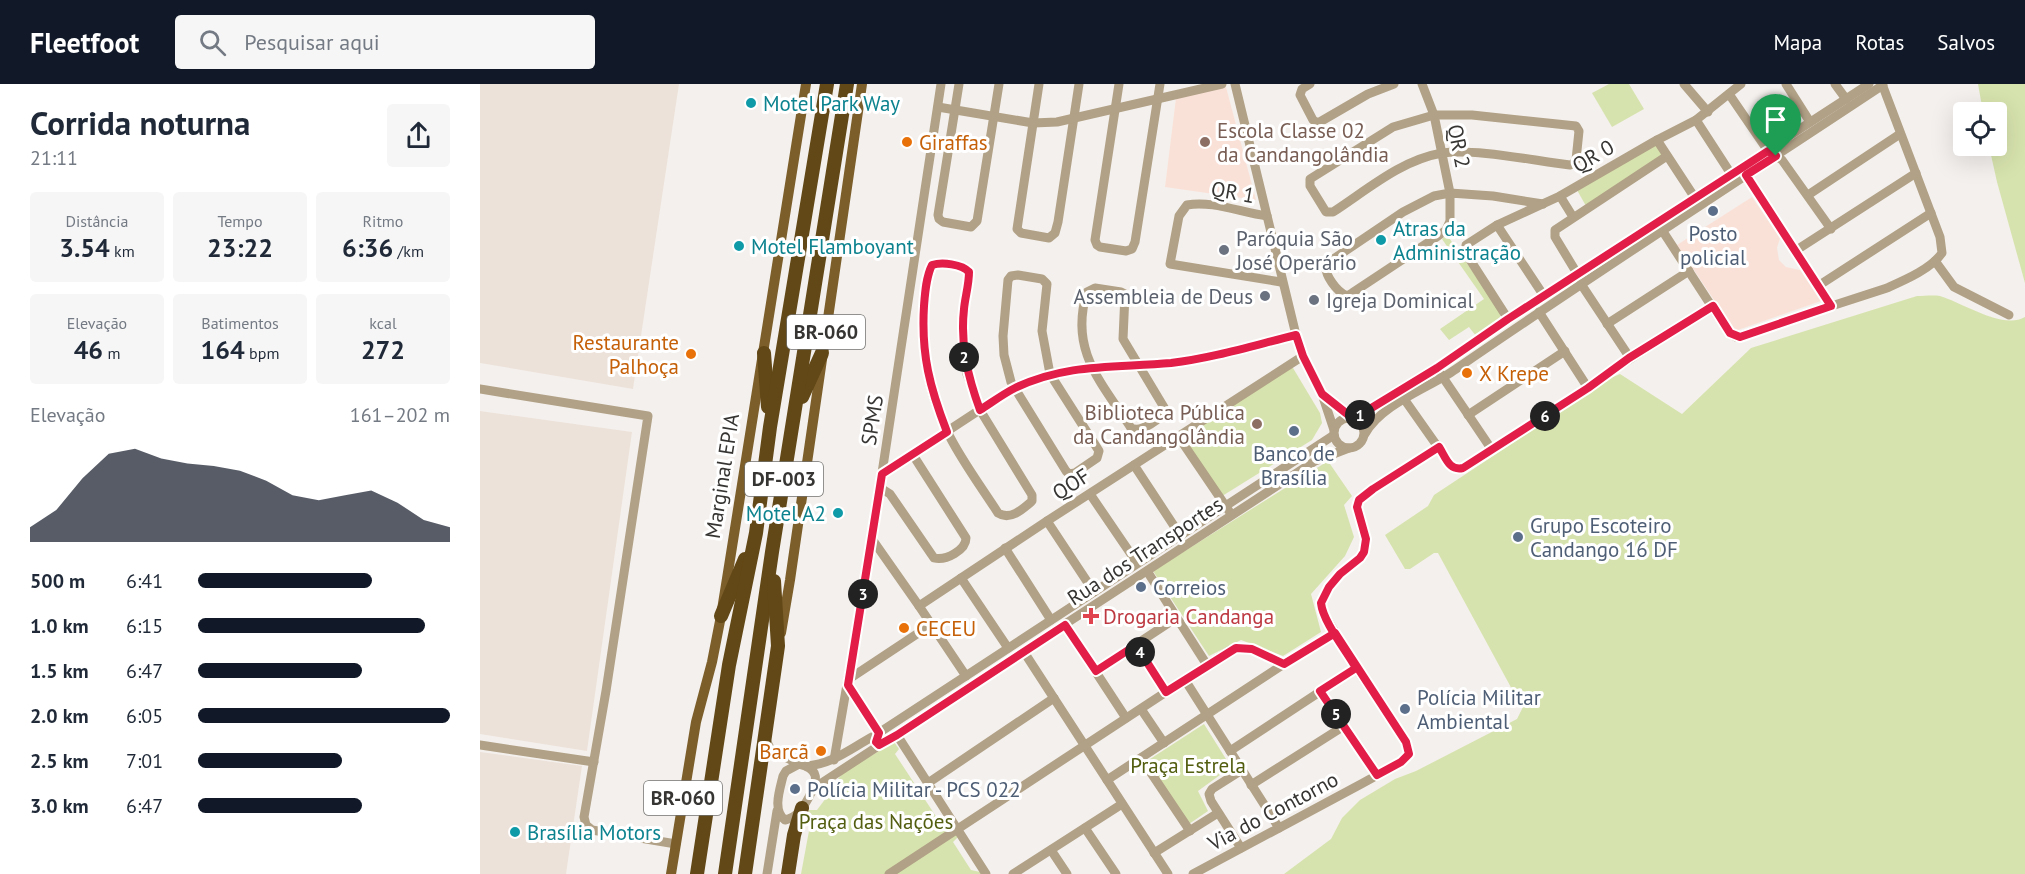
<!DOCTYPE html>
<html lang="pt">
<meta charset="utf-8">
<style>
:root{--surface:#fff;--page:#f6f6f7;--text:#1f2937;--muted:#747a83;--accent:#111827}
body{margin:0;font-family:"PT Sans",sans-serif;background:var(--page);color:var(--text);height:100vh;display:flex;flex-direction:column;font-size:22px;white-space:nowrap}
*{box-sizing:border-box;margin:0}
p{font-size:20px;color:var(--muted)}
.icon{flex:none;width:33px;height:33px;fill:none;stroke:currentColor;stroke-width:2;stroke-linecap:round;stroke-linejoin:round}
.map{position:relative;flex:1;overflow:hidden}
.panel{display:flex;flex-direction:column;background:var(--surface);width:480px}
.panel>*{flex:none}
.controls{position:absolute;left:1473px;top:18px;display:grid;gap:12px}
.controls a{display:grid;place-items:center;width:54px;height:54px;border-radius:6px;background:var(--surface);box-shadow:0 6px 24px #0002;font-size:30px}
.pin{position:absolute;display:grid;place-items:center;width:51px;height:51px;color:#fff;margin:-62px -26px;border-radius:50% 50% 50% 0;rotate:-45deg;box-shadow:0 0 6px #0007}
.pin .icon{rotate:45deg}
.km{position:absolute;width:30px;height:30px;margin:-15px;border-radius:50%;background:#222;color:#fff;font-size:16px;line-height:30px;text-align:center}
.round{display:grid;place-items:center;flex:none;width:63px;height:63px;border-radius:6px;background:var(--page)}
.headline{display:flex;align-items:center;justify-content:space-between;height:102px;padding:0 30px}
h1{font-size:33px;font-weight:700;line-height:45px}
.figures{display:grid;grid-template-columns:repeat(3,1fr);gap:9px;height:102px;padding:6px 30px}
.figures div{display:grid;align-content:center;border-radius:6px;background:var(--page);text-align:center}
.figures b{font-size:26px;font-weight:700}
.figures small{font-size:16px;font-weight:400}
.figures p{font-size:16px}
.chart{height:168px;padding:12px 30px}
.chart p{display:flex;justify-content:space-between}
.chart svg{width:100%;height:108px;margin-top:6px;fill:var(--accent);opacity:.7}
ul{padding:0 30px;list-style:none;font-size:20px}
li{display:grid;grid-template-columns:96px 72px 1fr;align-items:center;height:45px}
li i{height:15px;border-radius:8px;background:var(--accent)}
header{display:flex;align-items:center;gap:36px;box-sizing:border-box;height:84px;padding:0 30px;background:var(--accent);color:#fff}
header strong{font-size:28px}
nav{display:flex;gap:33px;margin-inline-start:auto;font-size:21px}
.search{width:420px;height:54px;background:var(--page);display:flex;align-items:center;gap:15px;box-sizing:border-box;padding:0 21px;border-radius:6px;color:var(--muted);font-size:22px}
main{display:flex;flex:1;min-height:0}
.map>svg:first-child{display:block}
.built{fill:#ede2da}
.education{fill:#fae1d8}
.green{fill:#d7e3ae}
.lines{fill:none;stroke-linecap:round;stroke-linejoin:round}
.minor{stroke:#b1a186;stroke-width:9}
.major{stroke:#7b5e2a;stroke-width:10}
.highway{stroke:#624816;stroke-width:14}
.route-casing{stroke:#fff;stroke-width:12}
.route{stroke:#e11d48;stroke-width:8}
.culture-dot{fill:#0f9aa8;stroke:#fff;stroke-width:2}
.food-dot{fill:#e8710a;stroke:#fff;stroke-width:2}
.education-dot{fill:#8d6e63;stroke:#fff;stroke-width:2}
.service-dot{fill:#5c6f8a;stroke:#fff;stroke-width:2}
.worship-dot{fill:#6b7280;stroke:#fff;stroke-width:2}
.health-dot{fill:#e0444e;stroke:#fff;stroke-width:2}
.labels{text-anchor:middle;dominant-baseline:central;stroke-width:6;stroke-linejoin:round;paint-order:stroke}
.shield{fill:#fff;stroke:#727270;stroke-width:1.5}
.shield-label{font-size:20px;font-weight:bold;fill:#363533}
.culture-label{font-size:21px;fill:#0d838f;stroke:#fff;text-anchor:start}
.education-label{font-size:21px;fill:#785e54;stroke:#fff;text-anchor:start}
.food-label{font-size:21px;fill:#c56008;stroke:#fff;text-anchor:start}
.street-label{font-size:21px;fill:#363533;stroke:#fff}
.service-label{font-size:21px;fill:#4e5e75;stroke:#fff;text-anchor:start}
.worship-label{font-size:21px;fill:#5b616d;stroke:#fff;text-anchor:start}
.health-label{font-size:21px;fill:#be3a42;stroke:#fff;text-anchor:start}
.park-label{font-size:21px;fill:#535e11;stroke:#fff}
</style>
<header>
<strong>Fleetfoot</strong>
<div class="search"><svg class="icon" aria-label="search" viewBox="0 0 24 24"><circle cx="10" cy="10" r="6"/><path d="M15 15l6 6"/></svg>Pesquisar aqui</div>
<nav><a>Mapa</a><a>Rotas</a><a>Salvos</a></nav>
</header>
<main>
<section class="panel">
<div class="headline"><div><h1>Corrida noturna</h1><p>21:11</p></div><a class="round"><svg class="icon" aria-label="share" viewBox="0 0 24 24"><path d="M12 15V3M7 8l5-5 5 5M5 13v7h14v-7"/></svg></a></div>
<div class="figures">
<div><p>Distância</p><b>3.54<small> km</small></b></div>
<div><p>Tempo</p><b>23:22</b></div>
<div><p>Ritmo</p><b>6:36<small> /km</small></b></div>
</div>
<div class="figures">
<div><p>Elevação</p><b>46<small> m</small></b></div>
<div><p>Batimentos</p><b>164<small> bpm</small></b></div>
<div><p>kcal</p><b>272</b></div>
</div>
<div class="chart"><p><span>Elevação</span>161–202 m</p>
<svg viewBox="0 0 160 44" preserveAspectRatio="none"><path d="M0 44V38L10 31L20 18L30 8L40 6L50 10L60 12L70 13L80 15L90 19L100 25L110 27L120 25L130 23L140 28L150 35L160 38V44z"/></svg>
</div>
<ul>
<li><b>500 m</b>6:41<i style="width:69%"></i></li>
<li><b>1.0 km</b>6:15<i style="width:90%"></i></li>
<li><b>1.5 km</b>6:47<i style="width:65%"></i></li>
<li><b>2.0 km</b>6:05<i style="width:100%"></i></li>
<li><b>2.5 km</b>7:01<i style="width:57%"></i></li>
<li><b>3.0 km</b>6:47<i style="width:65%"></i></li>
</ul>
</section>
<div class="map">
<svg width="1545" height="790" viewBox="0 0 1545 790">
<rect width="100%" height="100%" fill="#f4f0ed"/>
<g class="built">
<polygon points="0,0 199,0 153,305 0,279"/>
<polygon points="0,327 152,348 107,667 0,650"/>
<polygon points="0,668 102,682 86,790 0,790"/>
</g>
<g class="education">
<polygon points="746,3 776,116 685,103 696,14"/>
<polygon points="1272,113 1300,154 1297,164 1299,176 1306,183 1320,186 1341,217 1255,247 1197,161"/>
</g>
<g class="green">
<polygon points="1129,0 1149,0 1164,25 1132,43 1112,9"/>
<polygon points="1498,0 1545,0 1545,199 1517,98 1509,62 1516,62 1516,28 1503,28"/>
<polygon points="1174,59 1183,71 1106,122 1097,106"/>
<polygon points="967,151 1021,228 1019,237 996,252 989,243 969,256 960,245 1004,215 962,155"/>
<path d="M1437,212C1444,212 1453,211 1460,212C1483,219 1523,246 1545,233V790H804L851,755L862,734L880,716L915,695L936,687L1037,635L1044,621L1040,620L958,469H954L930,485H925L905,451L948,422L954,411L1133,293L1140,290L1202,330L1271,264Z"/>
<polygon points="810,279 840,329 842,339 832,356 739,414 698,355"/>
<polygon points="848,377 872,412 864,421 874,453 865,472 831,510 841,548 803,572 761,556 729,572 673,487"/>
<polygon points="724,640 751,683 718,707 728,727 709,740 667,677"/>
<polygon points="414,658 419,665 415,670 459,737 466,736 478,753 473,758 491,786 500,788 502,790 321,790 331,736 327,730 329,726 337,726 352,706 360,700 358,695 364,688"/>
</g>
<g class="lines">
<g class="minor">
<polyline points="479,0 458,131 459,135 463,138 491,143 497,137 519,0"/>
<polyline points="559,0 537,145 541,149 569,154 575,149 578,138 599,0"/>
<polyline points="639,0 615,156 617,161 620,163 646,167 652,165 655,158 680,0"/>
<polyline points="755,0 816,251 823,272 842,310 854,346"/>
<polyline points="830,0 822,5 820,11 833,36 838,39 888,10 914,0"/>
<path d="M942,0L954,31L970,109V137L966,146L958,152L872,209L867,212C857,208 844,191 846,180L923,128L954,112L970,109L1013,112L1063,120"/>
<polyline points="1204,0 1228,28"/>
<polyline points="1306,0 1330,38"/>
<polyline points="1355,0 1366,15"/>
<polyline points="1249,10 1288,67 1302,76 1351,145"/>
<polyline points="458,23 553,39 577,38 742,0"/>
<path d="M954,31H992L1096,42L1099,47L1096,76L1093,80L1090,81C1055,77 995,64 962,69C921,76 887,106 853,128H846L830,102V95L913,43Z"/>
<polyline points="1216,36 1251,90"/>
<polyline points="1177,56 1215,114"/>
<polyline points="1266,91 1351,222"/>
<polyline points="1328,111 1420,50"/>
<polyline points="1080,112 1093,133"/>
<path d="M787,132C762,129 732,116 707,121L699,132L690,180L801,198"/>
<polyline points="1017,141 1064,212"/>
<path d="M1180,143L1249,249L1256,253L1407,204C1425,196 1451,185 1462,169L1460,153L1402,0"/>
<polyline points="1315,167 1436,89"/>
<polyline points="1455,177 1474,203 1529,231"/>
<path d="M459,179L484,183L489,188L483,242L484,272L487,290L500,326L552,411V417C543,425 530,437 518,429C502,404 479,373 467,347C449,310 441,268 443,226C444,212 445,194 452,181Z"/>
<polygon points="538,191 562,195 567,200 562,247 570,290 619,367 617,374 595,389 589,390 586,387 531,298 524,271 523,252 528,196 531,192"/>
<polyline points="1098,191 1075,153 1075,146 1187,72"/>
<polyline points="1101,200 1150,274"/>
<polyline points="1338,202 1451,129"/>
<path d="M615,204L641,208L645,210L643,255L685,325C682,335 661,349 651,344C621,298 589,266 607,208Z"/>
<polyline points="1059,228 1108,304"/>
<polyline points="1028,235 987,171 986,161 1017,141 1080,112 1177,56 1216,36 1261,0"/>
<polyline points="1127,240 1209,187"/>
<polyline points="960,289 1012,366"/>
<polyline points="0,305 168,332 126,607 104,733 106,741 112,746 196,760"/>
<polyline points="843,311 871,333"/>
<path d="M922,312L972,383L977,385L983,384C1068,332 1148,274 1233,222"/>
<polyline points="988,331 1085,267"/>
<circle cx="869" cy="349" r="15"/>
<polyline points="875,334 957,284 1028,235 1389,0"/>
<path d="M885,350C901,320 949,304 976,285C1117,188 1261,95 1403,1"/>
<polyline points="698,352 749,427"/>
<polyline points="654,381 700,451"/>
<polyline points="402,390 533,304 570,290 611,283 691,279 716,275 816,251"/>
<path d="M399,403L410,410L454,474C466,477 486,466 486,454L433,371"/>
<polyline points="610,410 657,479"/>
<polyline points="567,437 614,508"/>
<polyline points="392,455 439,522 486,592"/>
<polyline points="525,464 571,536"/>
<polyline points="667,487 727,581"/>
<polyline points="481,494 528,564"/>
<polyline points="439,522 567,437 823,272"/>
<polyline points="585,541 646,634"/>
<polyline points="655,561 686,608"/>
<polyline points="544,568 688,790"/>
<polyline points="616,587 696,534"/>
<polyline points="369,595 452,540"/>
<polyline points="705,596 799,744"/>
<polyline points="368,601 399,649 397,654"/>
<polyline points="840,607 897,691"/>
<polyline points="661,625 684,659"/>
<polyline points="417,651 506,790"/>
<polyline points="286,656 291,666 319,680"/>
<polyline points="0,661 114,678"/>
<polyline points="750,667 876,584"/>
<polyline points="661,674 710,747"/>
<polyline points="354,676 392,455 461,0"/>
<path d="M319,680C340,685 338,696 329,713C323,724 318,733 305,736C292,727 300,705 303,692L306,687Z"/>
<path d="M326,682C353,680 371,664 394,652L854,351"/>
<polyline points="627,696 804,580 855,549"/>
<polyline points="448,699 574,614"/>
<polyline points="771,701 864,642"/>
<polyline points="334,704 835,377 869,364"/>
<polyline points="605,744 636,790"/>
<polyline points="761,764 731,717 729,710 732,705 762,686"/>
<polyline points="571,766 587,790"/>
<polyline points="674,769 738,729"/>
<polyline points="287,790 297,727"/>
<path d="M409,790L750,566C769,559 788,571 804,580"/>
<polyline points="533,790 642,720"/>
<polyline points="713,790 883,699 921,678 929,670 923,653 876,584 846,533 841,519 849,503 860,490 880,474 884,468 886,455 877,423 879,416 893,405 959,363"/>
</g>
<g class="major">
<polyline points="301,549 310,496 382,0"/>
<polyline points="191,790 216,638 232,578 241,532 326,0"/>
</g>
<g class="highway">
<polyline points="284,269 288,323"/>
<polyline points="322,313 342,269"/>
<polyline points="241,532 265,475"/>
<polyline points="217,790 249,581 276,449 290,343 347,0"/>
<polyline points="245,790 292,468 367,0"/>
<polyline points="265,790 298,562 294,497"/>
<polyline points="308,790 314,751 322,724"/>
</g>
</g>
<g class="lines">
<defs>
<path id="route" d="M1296,72L1288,67L1028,235L957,284L875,334L871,333L842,310L823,272L816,251C775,261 733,274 691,279C636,284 587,279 535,304C523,310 511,319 500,326C488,293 480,261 484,225C485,213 489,201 489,188C482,180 462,178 452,181C446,193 445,209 444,222C441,271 450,304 467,348L402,390L368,601L399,649L396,658L399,661L417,651L585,541L616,587L656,561L686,608L756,564L772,565L804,580L855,549L926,658L929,670L921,678L897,691L840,607L876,584C866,566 843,538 841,519L849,503L860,490L880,474L884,468L886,455L877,423L879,416L893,405L959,363C966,374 969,387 983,384L1108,304L1149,274L1233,222L1250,249L1260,253L1351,222L1266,91L1296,72"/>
</defs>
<use href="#route" class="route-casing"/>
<use href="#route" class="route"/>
</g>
<g class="culture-dot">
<circle cx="271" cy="19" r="6"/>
<circle cx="901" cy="156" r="6"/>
<circle cx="259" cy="162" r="6"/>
<circle cx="358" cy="429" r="6"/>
<circle cx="35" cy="748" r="6"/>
</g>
<g class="food-dot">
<circle cx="427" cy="58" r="6"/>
<circle cx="211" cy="270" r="6"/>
<circle cx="987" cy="289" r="6"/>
<circle cx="424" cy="544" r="6"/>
<circle cx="341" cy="667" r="6"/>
</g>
<g class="education-dot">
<circle cx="725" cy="58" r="6"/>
<circle cx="777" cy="340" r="6"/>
</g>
<g class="service-dot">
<circle cx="1233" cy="127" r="6"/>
<circle cx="814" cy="347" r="6"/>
<circle cx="1038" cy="453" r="6"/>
<circle cx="661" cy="503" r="6"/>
<circle cx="925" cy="625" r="6"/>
<circle cx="315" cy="705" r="6"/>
</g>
<g class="worship-dot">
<circle cx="744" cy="166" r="6"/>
<circle cx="785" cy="212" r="6"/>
<circle cx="834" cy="216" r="6"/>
</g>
<path class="health-dot" d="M608 523h6v6h6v6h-6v6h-6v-6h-6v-6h6z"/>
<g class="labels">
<g class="shield">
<rect x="307" y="231" width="78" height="34" rx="4.5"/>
<rect x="265" y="378" width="78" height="34" rx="4.5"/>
<rect x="164" y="697" width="78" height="34" rx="4.5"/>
</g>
<g class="shield-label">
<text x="346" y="248">BR-060</text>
<text x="304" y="395">DF-003</text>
<text x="203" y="714">BR-060</text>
</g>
<g class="culture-label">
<text x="283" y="19">Motel Park Way</text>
<text x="913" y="144">Atras da<tspan x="913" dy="24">Administração</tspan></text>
<text x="271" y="162">Motel Flamboyant</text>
<text x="346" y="429" text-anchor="end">Motel A2</text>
<text x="47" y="748">Brasília Motors</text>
</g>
<g class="education-label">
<text x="737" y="46">Escola Classe 02<tspan x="737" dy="24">da Candangolândia</tspan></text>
<text x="765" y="328" text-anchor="end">Biblioteca Pública<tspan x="765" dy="24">da Candangolândia</tspan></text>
</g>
<g class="food-label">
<text x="439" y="58">Giraffas</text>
<text x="199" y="258" text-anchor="end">Restaurante<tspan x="199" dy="24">Palhoça</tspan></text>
<text x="999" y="289">X Krepe</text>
<text x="436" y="544">CECEU</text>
<text x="329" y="667" text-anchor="end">Barcã</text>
</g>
<g class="street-label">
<text transform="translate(979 62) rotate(79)">QR 2</text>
<text transform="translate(1113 72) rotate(-30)">QR 0</text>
<text transform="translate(753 108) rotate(10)">QR 1</text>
<text transform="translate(392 336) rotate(-81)">SPMS</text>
<text transform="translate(242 392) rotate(-81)">Marginal EPIA</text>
<text transform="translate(591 400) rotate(-33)">QOF</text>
<text transform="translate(665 467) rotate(-33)">Rua dos Transportes</text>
<text transform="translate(793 727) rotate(-28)">Via do Contorno</text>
</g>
<g class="service-label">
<text x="1233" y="149" text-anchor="middle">Posto<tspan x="1233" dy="24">policial</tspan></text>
<text x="814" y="369" text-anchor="middle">Banco de<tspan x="814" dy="24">Brasília</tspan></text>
<text x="1050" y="441">Grupo Escoteiro<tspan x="1050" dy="24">Candango 16 DF</tspan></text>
<text x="673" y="503">Correios</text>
<text x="937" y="613">Polícia Militar<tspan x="937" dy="24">Ambiental</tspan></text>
<text x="327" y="705">Polícia Militar - PCS 022</text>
</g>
<g class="worship-label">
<text x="756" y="154">Paróquia São<tspan x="756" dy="24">José Operário</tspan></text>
<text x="773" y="212" text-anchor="end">Assembleia de Deus</text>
<text x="846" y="216">Igreja Dominical</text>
</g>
<g class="health-label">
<text x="623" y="532">Drogaria Candanga</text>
</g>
<g class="park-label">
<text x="708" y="681">Praça Estrela</text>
<text x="396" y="737">Praça das Nações</text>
</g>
</g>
</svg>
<div class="controls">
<a><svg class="icon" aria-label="locate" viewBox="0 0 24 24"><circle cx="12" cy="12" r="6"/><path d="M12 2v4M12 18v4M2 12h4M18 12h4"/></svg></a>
</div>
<div class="pin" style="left:1296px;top:72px;background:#1e9e55"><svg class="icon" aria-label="arrive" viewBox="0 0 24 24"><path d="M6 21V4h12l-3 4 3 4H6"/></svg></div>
<b class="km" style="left:880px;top:331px">1</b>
<b class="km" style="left:484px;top:273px">2</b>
<b class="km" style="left:383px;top:510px">3</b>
<b class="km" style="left:660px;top:568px">4</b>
<b class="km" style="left:856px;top:630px">5</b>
<b class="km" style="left:1065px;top:332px">6</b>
</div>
</main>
